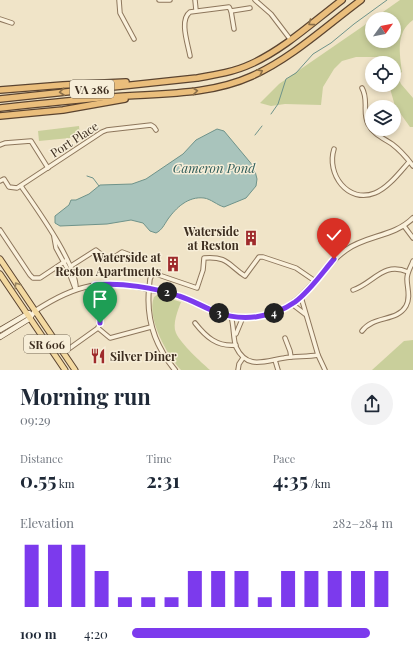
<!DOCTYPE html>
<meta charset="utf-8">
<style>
:root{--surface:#fff;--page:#f2f2f3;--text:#1f2937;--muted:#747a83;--accent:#7c3aed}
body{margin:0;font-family:"Playfair Display",serif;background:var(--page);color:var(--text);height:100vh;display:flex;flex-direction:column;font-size:15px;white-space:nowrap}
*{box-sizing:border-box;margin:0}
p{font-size:13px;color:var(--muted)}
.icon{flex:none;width:22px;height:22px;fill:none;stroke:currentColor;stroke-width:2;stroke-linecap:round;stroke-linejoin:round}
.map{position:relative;height:370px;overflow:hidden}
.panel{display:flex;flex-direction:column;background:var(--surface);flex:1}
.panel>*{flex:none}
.needle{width:26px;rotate:57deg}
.buttons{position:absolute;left:365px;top:12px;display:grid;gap:8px}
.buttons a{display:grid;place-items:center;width:36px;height:36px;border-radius:50%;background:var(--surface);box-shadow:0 2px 6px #0003;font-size:20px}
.pin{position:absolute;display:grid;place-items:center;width:34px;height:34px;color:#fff;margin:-41px -17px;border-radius:50% 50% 50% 0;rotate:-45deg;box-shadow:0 0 4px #0007}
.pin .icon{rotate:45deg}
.km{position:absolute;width:20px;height:20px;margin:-10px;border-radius:50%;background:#222;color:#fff;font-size:11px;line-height:20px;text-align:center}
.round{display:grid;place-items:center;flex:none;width:42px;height:42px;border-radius:21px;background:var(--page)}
.headline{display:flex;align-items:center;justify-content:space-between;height:68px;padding:0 20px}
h1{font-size:22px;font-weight:700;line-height:30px}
.stats{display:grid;grid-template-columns:repeat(3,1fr);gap:6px;height:68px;padding:4px 20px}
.stats div{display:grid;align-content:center}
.stats b{font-size:20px;font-weight:700}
.stats small{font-size:11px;font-weight:400}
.stats p{font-size:11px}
.chart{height:112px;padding:8px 20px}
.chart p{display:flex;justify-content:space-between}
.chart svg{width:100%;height:72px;margin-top:4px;stroke:var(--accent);stroke-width:6}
ul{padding:0 20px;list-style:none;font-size:13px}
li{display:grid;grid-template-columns:64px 48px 1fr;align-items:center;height:30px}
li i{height:10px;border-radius:5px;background:var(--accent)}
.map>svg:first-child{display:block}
.green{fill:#c9cf9b}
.water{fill:#a9c4bc;stroke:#6f938a}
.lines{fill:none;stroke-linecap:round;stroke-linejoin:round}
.stream{stroke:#6f938a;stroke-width:1}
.minor-casing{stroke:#8d765c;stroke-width:5.5}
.tertiary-casing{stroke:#8d765c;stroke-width:6}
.secondary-casing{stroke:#6f573f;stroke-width:6}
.primary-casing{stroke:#5b4430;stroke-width:7}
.trunk-casing{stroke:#5b4430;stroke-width:8}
.minor{stroke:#faf1dc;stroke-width:3.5}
.tertiary{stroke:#faf1dc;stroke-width:4}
.secondary{stroke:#faf1dc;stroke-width:4.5}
.primary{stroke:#f3d9a0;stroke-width:5}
.trunk{stroke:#eabe7c;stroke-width:5.5}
.oneway{stroke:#8b6f49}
.oneway2{stroke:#988460}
.route-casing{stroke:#fff;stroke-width:8}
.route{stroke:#7c3aed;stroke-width:5}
.labels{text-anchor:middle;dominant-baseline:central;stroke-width:3;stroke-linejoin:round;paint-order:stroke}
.shield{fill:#f7eed8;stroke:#756857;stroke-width:1}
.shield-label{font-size:11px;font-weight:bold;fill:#3d2e20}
.street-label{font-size:12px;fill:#3d2e20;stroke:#f7eed8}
.poi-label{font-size:12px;font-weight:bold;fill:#3d2e20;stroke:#f7eed8;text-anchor:end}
.water-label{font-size:13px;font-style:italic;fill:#2f5d5a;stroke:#f7eed8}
</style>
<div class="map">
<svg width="413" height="370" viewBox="0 0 413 370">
<rect width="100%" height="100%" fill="#f0e4c8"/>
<g class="green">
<path d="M400,0H413V20C395,33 400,54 402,72L397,75L401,84L413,98V127H410L395,106L389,85H394V63H379L376,57H356L342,61L334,69L323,87L321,105L285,104L271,106L260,103L279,84L372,20V41H394V19H373Z"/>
<polygon points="79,126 80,137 39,141 38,131"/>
<path d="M157,295L181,302C178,310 172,324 176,333C181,344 201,362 210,370H181C167,355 146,318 154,297Z"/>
<polygon points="413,340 413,370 372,370 404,341"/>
</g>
<path class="water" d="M217,129L224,131L254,167L257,179L256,186L246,198L224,207C217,205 211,199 204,198C188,196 176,208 168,219C164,225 162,230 156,233L150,231L143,223L131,220L107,224L60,226L55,223V216L69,205L71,200H76L89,194L100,185L132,184L146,179L183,154L196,140Z"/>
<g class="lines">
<g class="stream">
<polyline points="271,114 278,104 286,79 296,73 313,54 331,43 354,24 387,0"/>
<polyline points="255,135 262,126"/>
<polyline points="87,176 93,178 99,186"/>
</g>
<defs>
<g id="minor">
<polyline points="119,0 120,13 134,39"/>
<polyline points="159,0 170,0"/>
<polyline points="195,0 196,10"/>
<polyline points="255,0 271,14 290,39"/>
<polyline points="231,11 250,8"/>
<polyline points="0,19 12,23"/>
<path d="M190,56C188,44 179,20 190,12L229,7L231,11L234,29"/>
<path d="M362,88C369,100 362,112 368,124C373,134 383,138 392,144C400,150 407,158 413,166"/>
<polyline points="0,145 5,143 31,141 48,168"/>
<path d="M334,149C326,174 348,204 375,193C388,188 400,172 409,162"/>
<polyline points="0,181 4,179 9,187 17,188 102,132 107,130 151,125 154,127 156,130"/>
<path d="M21,186C36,208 77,264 76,289"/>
<polyline points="404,226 413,238"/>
<polyline points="0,230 30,275 33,278 40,278 67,260"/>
<polyline points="54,237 56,248 68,270 75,288"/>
<polyline points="71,266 96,250 108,260 110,260 122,252 130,255"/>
<path d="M95,285C97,299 103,315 98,328L110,338L151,327"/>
<path d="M149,289L150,279L153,273L197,288L203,270L204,258C228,256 228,265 245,276L259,257H263L296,268L315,281"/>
<path d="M353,290C374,283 383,261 408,272"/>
<polyline points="301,297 318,355 325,370"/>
<polyline points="292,304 305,314"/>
<path d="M231,316C234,326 233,339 236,347C247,370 264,361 284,358C295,356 307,357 318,355"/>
<path d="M195,323C206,337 217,347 236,345"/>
<path d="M362,331C374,315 397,322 406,306C411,297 407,288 407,279C407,272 411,267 413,261"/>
<polyline points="236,334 243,317"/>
<polyline points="285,338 290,351 291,357"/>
<polyline points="63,353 98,328"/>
<polyline points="275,360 278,370"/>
<polyline points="238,370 239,364 243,358"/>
</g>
<g id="tertiary">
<path d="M149,289C146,320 155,346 175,370"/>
<path d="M35,311C76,284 104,278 152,290C162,292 172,293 181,297C217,310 236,327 277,311C307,300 320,268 346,250C367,235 394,237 413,218"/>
</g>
<g id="secondary">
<polyline points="0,330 29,313"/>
<polyline points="0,337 29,319 35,311"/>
</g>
<g id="primary">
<polyline points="0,259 75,370"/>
<polyline points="0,274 65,370"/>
</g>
<g id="trunk">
<polyline points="0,90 63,85 126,82"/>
<path d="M0,99L197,78C215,75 234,72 251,64C284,49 313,22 342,0"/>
<path d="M0,108C37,104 74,100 112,97C158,93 208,96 252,76C292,58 326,26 361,0"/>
<polyline points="0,116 63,110 125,99"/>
</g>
</defs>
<use href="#minor" class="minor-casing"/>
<use href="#tertiary" class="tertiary-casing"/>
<use href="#secondary" class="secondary-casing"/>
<use href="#primary" class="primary-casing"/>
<use href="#trunk" class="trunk-casing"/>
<use href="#minor" class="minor"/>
<use href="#tertiary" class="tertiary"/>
<use href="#secondary" class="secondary"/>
<use href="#primary" class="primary"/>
<use href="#trunk" class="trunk"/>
</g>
<defs><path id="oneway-chevron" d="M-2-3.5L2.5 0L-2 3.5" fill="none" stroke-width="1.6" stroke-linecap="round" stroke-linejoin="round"/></defs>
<g class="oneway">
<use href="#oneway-chevron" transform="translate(311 23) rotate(143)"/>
<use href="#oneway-chevron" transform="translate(260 72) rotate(-27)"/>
<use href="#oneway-chevron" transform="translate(195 91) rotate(-6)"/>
<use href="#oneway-chevron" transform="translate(62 92) rotate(174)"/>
</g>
<use class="oneway2" href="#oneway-chevron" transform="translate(17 285) rotate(-124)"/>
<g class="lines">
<defs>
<path id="route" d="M100,323V311L95,285C121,282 155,288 179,296C192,300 203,307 216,312C242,322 272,318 295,302C310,291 322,273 334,259"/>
</defs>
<use href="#route" class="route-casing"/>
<use href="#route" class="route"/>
</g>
<defs>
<symbol id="building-bare" viewBox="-9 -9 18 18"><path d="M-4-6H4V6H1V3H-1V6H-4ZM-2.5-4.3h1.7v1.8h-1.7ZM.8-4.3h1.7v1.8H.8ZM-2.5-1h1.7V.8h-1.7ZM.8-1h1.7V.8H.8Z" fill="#9e2a2b" stroke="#f7eed8" stroke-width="2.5" paint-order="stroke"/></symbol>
<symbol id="restaurant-bare" viewBox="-9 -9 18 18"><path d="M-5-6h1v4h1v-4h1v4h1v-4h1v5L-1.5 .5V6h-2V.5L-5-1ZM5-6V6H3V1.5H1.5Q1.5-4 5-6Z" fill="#9e2a2b" stroke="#f7eed8" stroke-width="2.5" paint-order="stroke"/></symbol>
</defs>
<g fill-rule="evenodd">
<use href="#building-bare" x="240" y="227" width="22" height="22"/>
<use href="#building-bare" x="162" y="253" width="22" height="22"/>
<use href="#restaurant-bare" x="87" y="345" width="22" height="22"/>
</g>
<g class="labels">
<g class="shield">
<rect x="70" y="80" width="44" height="18" rx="3"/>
<rect x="24" y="335" width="46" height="18" rx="3"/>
</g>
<g class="shield-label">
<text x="92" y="89">VA 286</text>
<text x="47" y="344">SR 606</text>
</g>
<g class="street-label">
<text transform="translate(74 139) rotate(-33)">Port Place</text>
</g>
<g class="poi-label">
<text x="239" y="231">Waterside<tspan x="239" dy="14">at Reston</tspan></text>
<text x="161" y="257">Waterside at<tspan x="161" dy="14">Reston Apartments</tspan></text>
<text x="110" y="356" text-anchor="start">Silver Diner</text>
</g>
<g class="water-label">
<text x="214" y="167">Cameron Pond</text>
</g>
</g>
</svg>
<div class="buttons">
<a><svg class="needle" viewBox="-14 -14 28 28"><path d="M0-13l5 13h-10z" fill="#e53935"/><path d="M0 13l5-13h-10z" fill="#747a83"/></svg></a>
<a><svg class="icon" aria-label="locate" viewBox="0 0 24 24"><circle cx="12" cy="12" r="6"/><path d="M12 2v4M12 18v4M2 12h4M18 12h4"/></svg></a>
<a><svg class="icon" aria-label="layers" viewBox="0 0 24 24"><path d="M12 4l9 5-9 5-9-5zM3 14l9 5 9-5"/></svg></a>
</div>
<div class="pin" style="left:100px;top:323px;background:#1e9e55"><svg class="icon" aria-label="arrive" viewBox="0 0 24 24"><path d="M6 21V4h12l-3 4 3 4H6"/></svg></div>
<div class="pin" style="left:334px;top:259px;background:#d93025"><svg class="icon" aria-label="check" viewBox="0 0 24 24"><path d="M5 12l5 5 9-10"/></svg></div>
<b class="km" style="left:167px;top:292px">2</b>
<b class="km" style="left:219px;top:313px">3</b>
<b class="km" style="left:274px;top:313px">4</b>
</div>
<section class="panel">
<div class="headline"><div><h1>Morning run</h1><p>09:29</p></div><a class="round"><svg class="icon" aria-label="share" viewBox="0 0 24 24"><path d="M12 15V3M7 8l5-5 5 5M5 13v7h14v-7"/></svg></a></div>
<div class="stats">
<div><p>Distance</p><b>0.55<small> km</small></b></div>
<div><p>Time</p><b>2:31</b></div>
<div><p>Pace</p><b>4:35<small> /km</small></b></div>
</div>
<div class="chart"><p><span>Elevation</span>282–284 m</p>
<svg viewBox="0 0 160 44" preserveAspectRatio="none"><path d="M5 44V6M15 44V6M25 44V6M35 44V22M45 44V38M55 44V38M65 44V38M75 44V22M85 44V22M95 44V22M105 44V38M115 44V22M125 44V22M135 44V22M145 44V22M155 44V22"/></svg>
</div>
<ul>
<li><b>100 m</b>4:20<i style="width:91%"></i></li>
</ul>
</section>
